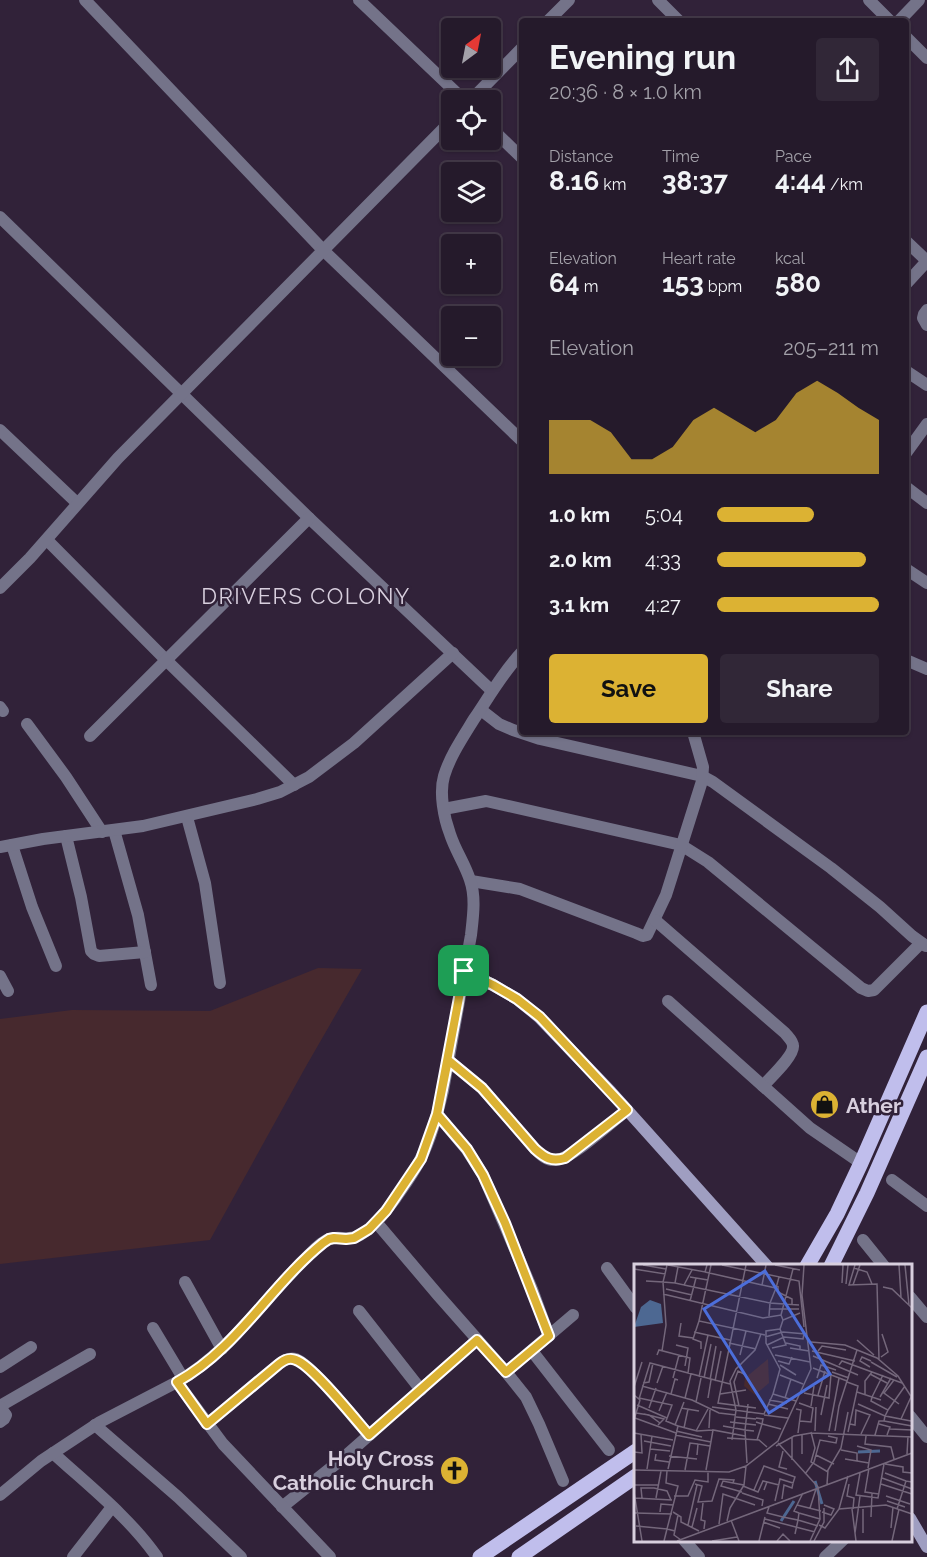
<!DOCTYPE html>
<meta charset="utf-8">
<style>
:root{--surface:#251a2b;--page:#312737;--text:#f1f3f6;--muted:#a3a1a9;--line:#423847;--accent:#dcb233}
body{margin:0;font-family:Raleway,sans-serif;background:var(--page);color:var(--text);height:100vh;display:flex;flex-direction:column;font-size:22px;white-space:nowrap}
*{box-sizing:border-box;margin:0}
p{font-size:20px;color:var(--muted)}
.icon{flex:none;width:33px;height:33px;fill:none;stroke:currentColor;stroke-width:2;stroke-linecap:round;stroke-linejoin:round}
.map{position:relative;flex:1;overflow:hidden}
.details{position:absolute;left:519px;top:18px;width:390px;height:717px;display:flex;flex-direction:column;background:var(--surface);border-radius:6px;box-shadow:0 2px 4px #0004,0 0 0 2px var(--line)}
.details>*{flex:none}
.needle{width:39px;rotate:32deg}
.buttons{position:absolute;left:441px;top:18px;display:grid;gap:12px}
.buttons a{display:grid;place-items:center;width:60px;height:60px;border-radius:6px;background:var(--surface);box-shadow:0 2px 4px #0004,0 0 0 2px var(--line);font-size:30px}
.pin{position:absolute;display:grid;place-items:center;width:51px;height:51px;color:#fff;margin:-26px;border-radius:12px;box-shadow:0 3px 9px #0006}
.round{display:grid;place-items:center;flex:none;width:63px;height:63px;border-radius:6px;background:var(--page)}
.summary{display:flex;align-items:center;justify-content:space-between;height:102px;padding:0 30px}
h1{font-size:33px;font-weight:700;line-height:45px}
.figures{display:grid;grid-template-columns:repeat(3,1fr);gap:9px;height:102px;padding:6px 30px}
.figures div{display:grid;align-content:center}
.figures b{font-size:26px;font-weight:700}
.figures small{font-size:16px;font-weight:400}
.figures p{font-size:16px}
.chart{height:168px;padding:12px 30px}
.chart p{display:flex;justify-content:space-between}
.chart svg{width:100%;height:108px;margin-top:6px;fill:var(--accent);opacity:.7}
.cta{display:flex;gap:12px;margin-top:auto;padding:12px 30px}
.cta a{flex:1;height:69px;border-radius:6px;background:var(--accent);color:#111;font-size:24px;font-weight:700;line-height:69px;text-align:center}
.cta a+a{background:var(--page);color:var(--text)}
ul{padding:0 30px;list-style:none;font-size:20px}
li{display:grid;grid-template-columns:96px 72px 1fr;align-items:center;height:45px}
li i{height:15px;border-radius:8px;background:var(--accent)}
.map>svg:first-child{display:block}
.green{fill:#47292e}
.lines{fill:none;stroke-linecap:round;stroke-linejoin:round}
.street{stroke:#747389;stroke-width:12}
.secondary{stroke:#9f9ec1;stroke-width:12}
.primary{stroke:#c0beec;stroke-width:15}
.route-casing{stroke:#fff;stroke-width:12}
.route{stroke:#dcb233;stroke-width:8}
.labels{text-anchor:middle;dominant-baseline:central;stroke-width:5;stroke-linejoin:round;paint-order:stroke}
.poi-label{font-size:21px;font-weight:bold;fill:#d8cfde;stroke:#312239;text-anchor:start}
.neighbourhood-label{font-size:22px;letter-spacing:1.5px;fill:#d8cfde;stroke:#312239}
.inset-river{fill:none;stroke:#4d6892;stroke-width:3}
.inset-road{fill:none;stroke:#74677b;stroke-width:1.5}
.view{fill:#4c6eda;fill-opacity:0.15;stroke:#4c6eda;stroke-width:3}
.inset-edge{fill:none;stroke:#d8cfde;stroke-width:3}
</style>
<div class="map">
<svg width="927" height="1557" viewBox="0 0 927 1557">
<rect width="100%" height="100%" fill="#312239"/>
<polygon class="green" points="318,968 362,969 305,1068 210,1240 0,1264 0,1019 72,1010 210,1011"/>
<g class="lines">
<g class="street">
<polyline points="85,0 323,250 522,441"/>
<polyline points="359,0 464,100"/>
<polyline points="658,0 679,21"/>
<polyline points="869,0 890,21"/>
<polyline points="548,21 569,0"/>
<polyline points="899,21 919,0"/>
<polyline points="906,37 927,58"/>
<polyline points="471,100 522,48"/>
<polyline points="490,127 522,158"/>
<polyline points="0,217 309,518 492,691"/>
<polyline points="906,241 927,261"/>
<polyline points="906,284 927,261"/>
<polyline points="927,310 924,314 923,318 927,325"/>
<polyline points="906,371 927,385"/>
<polyline points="0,430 77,503"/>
<polyline points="906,453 927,424"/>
<polyline points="906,487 927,503"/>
<polyline points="47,540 166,660 294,785"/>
<polyline points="906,569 927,583"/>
<polyline points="0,588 30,558 118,458 452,120"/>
<polyline points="906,660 927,669"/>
<polyline points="0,707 3,711"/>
<polyline points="481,710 499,724 513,730 540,739 702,776 713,782 831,868 880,907 912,936 926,946"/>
<polyline points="27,724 66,777 102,832"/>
<polyline points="90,736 309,518"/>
<polyline points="444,809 486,801 681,845 708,862 861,988 868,991 874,990 921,943"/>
<polyline points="187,817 205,883 220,983"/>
<polyline points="114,830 138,915 151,985"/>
<polyline points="66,836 81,897 91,951 94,954 99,956 145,952"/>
<polyline points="12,845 32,907 56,966"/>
<polyline points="0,847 43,839 143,826 257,799 280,792 309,777 354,743 453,653"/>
<polyline points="471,881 520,889 636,933 643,936 647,935 666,895 702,781 703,767 693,732"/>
<path d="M655,920L785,1033C788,1037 793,1041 793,1046C794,1056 770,1078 763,1086"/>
<polyline points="0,976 8,991"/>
<polyline points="668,1001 810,1128 861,1163"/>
<path d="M448,1060L482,1088L535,1149C541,1155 547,1161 556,1160C572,1159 613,1121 627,1110"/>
<polyline points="437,1114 467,1150 483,1175 532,1289 549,1336"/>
<polyline points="892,1180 927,1206"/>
<polyline points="376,1222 438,1295 506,1372 526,1397 539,1424 563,1481"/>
<polyline points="863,1240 884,1266"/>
<polyline points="607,1268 636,1308"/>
<polyline points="185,1282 222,1349"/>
<polyline points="910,1297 927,1317"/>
<polyline points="359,1311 421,1390"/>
<polyline points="153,1328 183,1378"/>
<polyline points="532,1351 609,1450"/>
<polyline points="0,1367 31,1347"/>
<polyline points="506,1372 573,1315"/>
<polyline points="0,1406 90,1354"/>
<polyline points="0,1407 6,1415 4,1419 0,1422"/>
<polyline points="910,1416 927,1437"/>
<path d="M207,1424L279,1364C284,1360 289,1357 296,1359C312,1365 355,1420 369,1435"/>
<polyline points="95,1425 178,1497 241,1557"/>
<path d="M53,1453C89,1486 129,1517 157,1557"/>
<polyline points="0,1495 41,1461 100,1422 177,1382"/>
<polyline points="282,1507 342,1459 477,1340"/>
<polyline points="684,1540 699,1557"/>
<polyline points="73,1557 112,1507"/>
<path d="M330,1557L223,1444L177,1382C231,1351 262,1301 305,1259C312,1252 320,1242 329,1239C340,1235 348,1242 360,1235C375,1226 385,1212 395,1199C404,1186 413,1174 420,1160C431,1139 437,1115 443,1091L471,935C473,917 476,897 470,880C465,864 455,850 450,834C444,818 439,793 444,776C450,756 463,737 474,719C489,697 503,672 522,652"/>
<polyline points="825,1557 843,1540"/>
</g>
<g class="secondary">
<polyline points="464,971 493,985 517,999 539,1017 611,1092 767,1266"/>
<polyline points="910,1518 927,1547"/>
</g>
<g class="primary">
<polyline points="807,1266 837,1214 861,1163 927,1012"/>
<polyline points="831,1266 867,1193 927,1057"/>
<polyline points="480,1557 636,1451"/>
<polyline points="519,1557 636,1476"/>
</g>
</g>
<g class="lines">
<defs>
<path id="route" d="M464,971L437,1114L421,1159L386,1211L369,1229L354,1238L346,1239L334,1238L329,1239L323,1243C271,1285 237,1349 177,1382L207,1424L279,1364C284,1360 289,1357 296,1360C313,1366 355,1419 369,1435L477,1340L506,1372L549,1336L505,1223L483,1175L467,1149L437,1114L448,1060L482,1088L535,1149C545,1158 552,1162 565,1158L627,1110L540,1017L517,999L493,985L464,971"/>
</defs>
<use href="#route" class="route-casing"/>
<use href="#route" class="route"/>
</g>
<defs>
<symbol id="shop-disc" viewBox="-11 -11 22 22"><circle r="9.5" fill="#dcb233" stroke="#312239"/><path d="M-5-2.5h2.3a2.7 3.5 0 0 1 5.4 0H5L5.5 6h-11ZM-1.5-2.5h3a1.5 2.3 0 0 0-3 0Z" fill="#111"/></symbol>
<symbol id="church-disc" viewBox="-11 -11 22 22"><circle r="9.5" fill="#dcb233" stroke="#312239"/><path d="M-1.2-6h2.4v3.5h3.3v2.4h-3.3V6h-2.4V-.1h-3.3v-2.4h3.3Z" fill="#111"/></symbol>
</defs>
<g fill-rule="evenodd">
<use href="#shop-disc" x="808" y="1088" width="33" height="33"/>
<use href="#church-disc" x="438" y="1454" width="33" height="33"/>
</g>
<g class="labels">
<g class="poi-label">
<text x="846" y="1105">Ather</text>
<text x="434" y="1458" text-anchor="end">Holy Cross<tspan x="434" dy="24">Catholic Church</tspan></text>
</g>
<g class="neighbourhood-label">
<text x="306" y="596">DRIVERS COLONY</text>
</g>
</g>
<g transform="translate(634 1264)">
<rect width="278" height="278" fill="#312239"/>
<path d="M134,95L135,119L121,131L110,122L111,114Z" fill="#47292e"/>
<path d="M16,36L27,40L29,59L0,63L7,43Z" fill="#4d6892"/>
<path class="inset-river" d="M224,188L246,187M181,217L188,240M147,257L160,237"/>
<path class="inset-road" d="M9,1L32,5M34,1L71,8L73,1M77,1L65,57L131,71M88,1L165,17L170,63M112,1L84,139L122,144M132,1L128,21L142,24L145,13M141,1L166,6M221,1L215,21L243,20L245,95M265,1L267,33M271,1L275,41M220,4L233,8L238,20M0,5L31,10L33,1M71,8L128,21M31,10L29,18L41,19L44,3M56,13L74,16M12,17L29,18L32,61L28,87M41,19L50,21L58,6M208,19L209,1M212,20L214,1M50,21L136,39L135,52M219,21L226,1M144,22V28L158,35V41M249,23L258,25L278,44M142,24L136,39L165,41M32,25L58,31M29,30L129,54L147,51L149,56M56,37L62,14M136,45H165M147,51L159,5M65,57L59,75L67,78V85M47,59L45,72L59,74M146,65L132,67V79L146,105L139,130L162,137M60,68L96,76M131,73L149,68L172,70M223,76L240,91M177,78L211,81L243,94L264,112L278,134M95,79L122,85M152,79L166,82V86M42,81L54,84L51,102M133,81L150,73L169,75L170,70M138,84L152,81L146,65L149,56L166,49M156,84L175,87M178,87L221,97M184,87L188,82L212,86M23,91L25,86L56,94L54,109M106,91L112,67M141,91L176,98M179,92L224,111M247,93L254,88L248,70M144,97L155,100L158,93M237,98L263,113M146,101L162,111M205,101L208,97L268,119M236,103L226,97L228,93L237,97M179,104L213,117M198,108L215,114M236,110L253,119M146,111L169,120M65,113L74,71M39,114L45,91M70,114L77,80M183,114L187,101L202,106M76,116L82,82M260,116L250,129L265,140M81,117L87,87M213,118L224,122L214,168M9,119L15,118L19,99M23,119L29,102M8,122L58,136L85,149L102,151M0,123L8,98M223,128L238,133L237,137L254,146L251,152L224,140M170,129L195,134L197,110M37,130L41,115L44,116M86,130L112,126M0,131L6,136L0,156M184,131L191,107M231,131V117L238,108M246,133L257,114M5,134L38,141L32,157L44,162M51,134L57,110M74,134L77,116M151,134L157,115M5,135L16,99L96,120M135,136L153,139M247,136L238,133L249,111M62,138L67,114M165,139L179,144L177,158L166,157M114,140L111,166L120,167M134,140L154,145M3,141L33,154M105,142L100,118L104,107L112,111M177,142L180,122M78,143L130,150L139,130M15,144L22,124M47,144L65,147M162,145L167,146L164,169M254,146L271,122M25,147L33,128M2,149L15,151L26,159M10,150L30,155L24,161M130,151L154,154M187,151L193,121M102,153L122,155M1,154L42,169M122,154L129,155L128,160L147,165M267,155L277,133M250,157L278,162M96,158L122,161M122,158L128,160L123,176M216,160L221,161L222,146L236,151L227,170M245,160L256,163L253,171M41,161L50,138M89,162L111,166L113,199M50,164L54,145M75,164L76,146M256,165L278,166M42,167L68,173M62,167L74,145M181,167L182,143M195,167L205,114M201,167L205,142L223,86M177,168L181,184L177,198L194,208M0,169L39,176M41,171L77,178M241,171L245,157H250L251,152L277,157M232,172L231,180L257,183L260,195M158,173V196M93,174L125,176L133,183M98,176L102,146L96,117L102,105L121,86L127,70M10,177L37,182M144,179L184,223L186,255L176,277M142,182L160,172L177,169L278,173M223,182L237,186L234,204M16,185L36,187M207,186L223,189V197M149,187L145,203L153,205M0,188L8,189L7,170M22,190L21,196L35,198M168,190V171M273,190L274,172M63,191L64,180L76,182M182,191L200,200M35,192L63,195M211,195L235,199M251,200L269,203V208L278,209M235,204L231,228L238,229M13,205L18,172M34,205L44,162L63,167L79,166M0,206L95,208L112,202L144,177L177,105L168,31L170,1M51,206L56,179L64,180M72,206L79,166L111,172M226,209L222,231L244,234L250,200M251,209L272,217M171,210L180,198L186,176L202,179L203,174L194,172M248,214L278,225M99,219L89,217L87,222L108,228M61,220L68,222L64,238L78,237L85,215L100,216L99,219L110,221L112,202M193,220L194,206L207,184L214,148M215,220L213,232L220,234L219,245M247,220L278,230M0,221H25M109,222L124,228L129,217L133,218M120,226L130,202L161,213L159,219L146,215L141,237M130,226L133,218L145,221M0,228L8,277M108,229L129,236L128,242M40,232H54L61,216L74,218V208M252,232L276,240M1,234L38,236M8,234L7,224H20L33,227L37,236M22,234L27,207M148,235L150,221L158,224L159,219M253,237L271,243M69,239L67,256L71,257L70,265M163,241L187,247M135,243L133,249L149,253L164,256L165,249L186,255M176,244L182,225M205,245L214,212M218,245L222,277M229,245V269M263,245L272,217L278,218M26,248L27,240L39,241M39,248L47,253V258L65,267M188,248L197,251L200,245L190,241M1,249L38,250M165,249L160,247L169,229M44,251L40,271L47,276M237,253L238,229L245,230M131,255L181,268M97,256L105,277M93,257L96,244L110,221M129,258L146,264M85,260L89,230L121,241M54,261L63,221M185,261L191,264L205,245L252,241L278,250M2,262L33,265L44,222L32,219L33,207M58,263L63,244M257,264L259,243M221,269L226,232M161,270L164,256L184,262M30,277L33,265L41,267M43,277L278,189M78,277L103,273M125,277L131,253M143,277L149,270L156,277M180,277L190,258V244M258,277L265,245"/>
<path class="view" d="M131,7L196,110L135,149L70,45Z"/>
<rect width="278" height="278" class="inset-edge"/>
</g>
</svg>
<div class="buttons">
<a><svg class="needle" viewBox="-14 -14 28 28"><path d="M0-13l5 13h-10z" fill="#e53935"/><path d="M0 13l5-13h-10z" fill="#a3a1a9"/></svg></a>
<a><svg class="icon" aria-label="locate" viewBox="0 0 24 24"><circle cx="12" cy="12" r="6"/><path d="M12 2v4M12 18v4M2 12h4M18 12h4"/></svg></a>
<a><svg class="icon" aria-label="layers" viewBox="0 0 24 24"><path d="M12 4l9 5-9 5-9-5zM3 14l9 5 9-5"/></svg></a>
<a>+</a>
<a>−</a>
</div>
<div class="pin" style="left:464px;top:971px;background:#1e9e55"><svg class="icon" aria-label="arrive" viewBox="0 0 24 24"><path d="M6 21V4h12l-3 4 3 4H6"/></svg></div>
<section class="details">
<div class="summary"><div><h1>Evening run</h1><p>20:36 · 8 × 1.0 km</p></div><a class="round"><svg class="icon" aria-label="share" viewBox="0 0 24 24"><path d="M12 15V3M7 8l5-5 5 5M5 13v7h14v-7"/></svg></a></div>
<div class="figures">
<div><p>Distance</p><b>8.16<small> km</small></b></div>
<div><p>Time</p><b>38:37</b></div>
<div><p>Pace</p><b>4:44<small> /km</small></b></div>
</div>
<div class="figures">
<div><p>Elevation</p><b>64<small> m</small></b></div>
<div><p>Heart rate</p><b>153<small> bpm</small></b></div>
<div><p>kcal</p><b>580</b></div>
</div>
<div class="chart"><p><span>Elevation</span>205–211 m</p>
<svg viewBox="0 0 160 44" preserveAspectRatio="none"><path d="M0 44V22L10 22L20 22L30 27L40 38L50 38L60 33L70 22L80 17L90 22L100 27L110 22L120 11L130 6L140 11L150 17L160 22V44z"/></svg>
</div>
<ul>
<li><b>1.0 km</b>5:04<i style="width:60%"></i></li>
<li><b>2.0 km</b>4:33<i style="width:92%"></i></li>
<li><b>3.1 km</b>4:27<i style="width:100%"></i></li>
</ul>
<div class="cta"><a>Save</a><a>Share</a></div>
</section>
</div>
